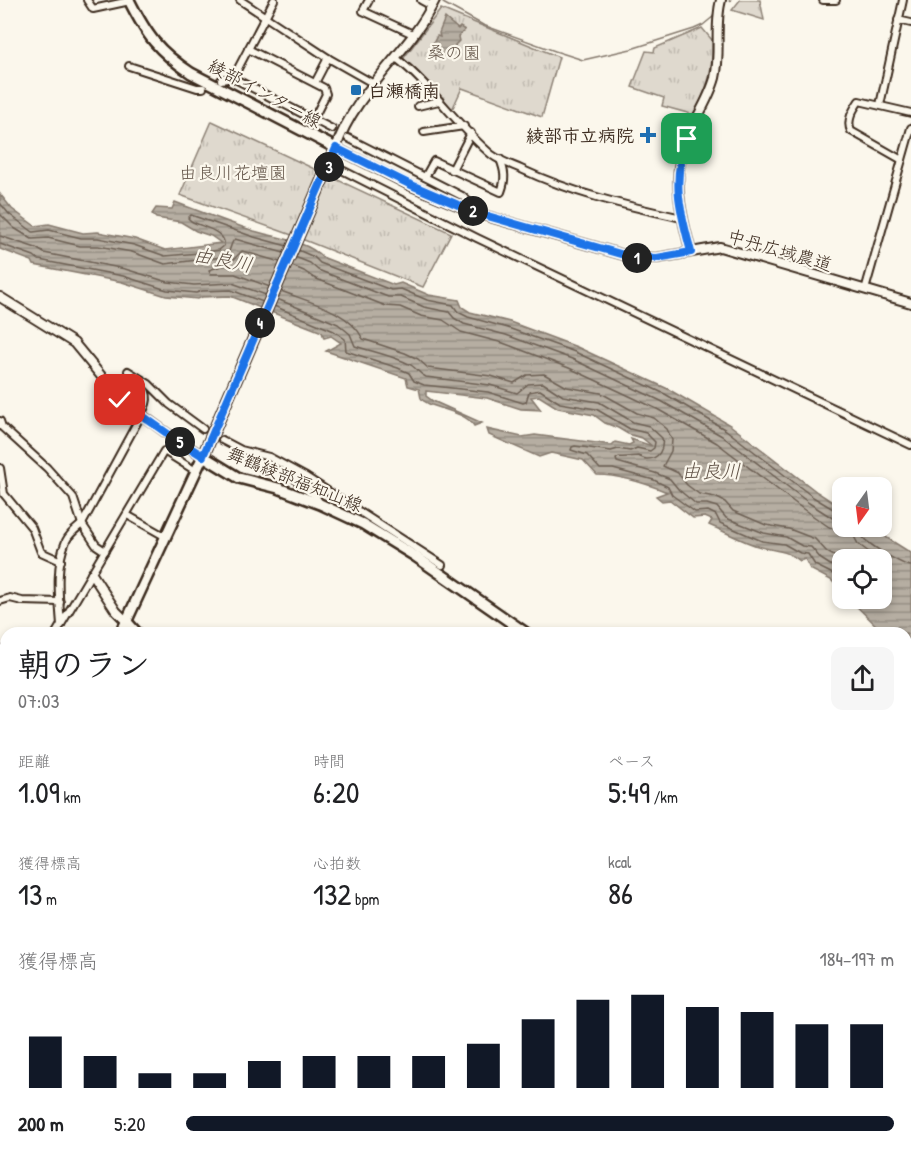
<!DOCTYPE html>
<html lang="ja">
<meta charset="utf-8">
<style>
:root{--surface:#fff;--page:#f6f6f6;--text:#202124;--muted:#757577;--accent:#111827}
body{margin:0;font-family:"Patrick Hand","Klee One",sans-serif;background:var(--page);color:var(--text);height:100vh;display:flex;flex-direction:column;font-size:22px;white-space:nowrap}
*{box-sizing:border-box;margin:0}
p{font-size:20px;color:var(--muted)}
.icon{flex:none;width:33px;height:33px;fill:none;stroke:currentColor;stroke-width:2;stroke-linecap:round;stroke-linejoin:round}
.map{position:relative;flex:1;overflow:hidden}
.drawer{position:absolute;left:0px;top:627px;width:912px;height:531px;display:flex;flex-direction:column;background:var(--surface);border-radius:18px 18px 0 0;box-shadow:0 3px 9px #0003}
.drawer>*{flex:none}
.needle{width:39px;rotate:194deg}
.fabs{position:absolute;left:832px;top:477px;display:grid;gap:12px}
.fabs a{display:grid;place-items:center;width:60px;height:60px;border-radius:12px;background:var(--surface);box-shadow:0 3px 9px #0003;font-size:30px}
.pin{position:absolute;display:grid;place-items:center;width:51px;height:51px;color:#fff;margin:-26px;border-radius:12px;box-shadow:0 3px 9px #0006}
.km{position:absolute;width:30px;height:30px;margin:-15px;border-radius:50%;background:#222;color:#fff;font-size:16px;line-height:30px;text-align:center}
.round{display:grid;place-items:center;flex:none;width:63px;height:63px;border-radius:12px;background:var(--page)}
.summary{display:flex;align-items:center;justify-content:space-between;height:102px;padding:0 18px}
h1{font-size:33px;font-weight:600;line-height:45px}
.figures{display:grid;grid-template-columns:repeat(3,1fr);gap:9px;height:102px;padding:6px 18px}
.figures div{display:grid;align-content:center}
.figures b{font-size:30px;font-weight:600}
.figures small{font-size:16px;font-weight:400}
.figures p{font-size:16px}
.chart{height:168px;padding:12px 18px}
.chart p{display:flex;justify-content:space-between}
.chart svg{width:100%;height:108px;margin-top:6px;stroke:var(--accent);stroke-width:6}
ul{padding:0 18px;list-style:none;font-size:20px}
li{display:grid;grid-template-columns:96px 72px 1fr;align-items:center;height:45px}
li i{height:15px;border-radius:8px;background:var(--accent)}
.map>svg:first-child{display:block}
.forest{fill:url(#forest-firs);stroke:#8d8276;stroke-width:1.5}
.park{fill:url(#park-tufts);stroke:#8d8276;stroke-width:1.5}
.water{fill:url(#water-rules);stroke:#85796d;stroke-width:1.5}
.lines{fill:none;stroke-linecap:round;stroke-linejoin:round}
.shore{stroke:#6c5f53;stroke-width:1.5}
.stream{stroke:#85796d;stroke-width:1.5}
.river{stroke:#b6aea2;stroke-width:10}
.minor-casing{stroke:#3b2a1e;stroke-width:10}
.tertiary-casing{stroke:#3b2a1e;stroke-width:12}
.primary-casing{stroke:#3b2a1e;stroke-width:14}
.minor{stroke:#fbf7ec;stroke-width:6}
.tertiary{stroke:#fbf7ec;stroke-width:8}
.primary{stroke:#fbf7ec;stroke-width:9}
.route-casing{stroke:#fff;stroke-width:12}
.route{stroke:#1a73e8;stroke-width:8}
.poi-dot{fill:#1f6fb2;stroke:#fbf7ec;stroke-width:2}
.labels{text-anchor:middle;dominant-baseline:central;stroke-width:4.5;stroke-linejoin:round;paint-order:stroke}
.park-label{font-size:18px;fill:#64564a;stroke:#fbf7ec}
.poi-label{font-size:18px;font-weight:bold;fill:#3b2a1e;stroke:#fbf7ec;text-anchor:start}
.street-label{font-size:18px;fill:#3b2a1e;stroke:#fbf7ec}
.water-label{font-size:20px;font-style:italic;fill:#605246;stroke:#fbf7ec}
</style>
<div class="map">
<svg width="911" height="1158" viewBox="0 0 911 1158">
<defs>
<pattern id="forest-firs" width="22" height="20" patternUnits="userSpaceOnUse" patternTransform="scale(1.5)"><rect width="22" height="20" fill="#dfd9ce"/><path d="M5 1l3.5 6h-7zM16 11l3.5 6h-7z" fill="#c0bab0"/></pattern>
<pattern id="park-tufts" width="24" height="20" patternUnits="userSpaceOnUse" patternTransform="scale(1.5)"><rect width="24" height="20" fill="#dfd9ce"/><path d="M3 7l-1-3M5 7V3M7 7l1-3M15 17l-1-3M17 17v-4M19 17l1-3" fill="none" stroke="#c0bab0"/></pattern>
<pattern id="water-rules" width="6" height="5" patternUnits="userSpaceOnUse" patternTransform="scale(1.5)"><rect width="6" height="5" fill="#b6aea2"/><path d="M0 2.5h6" fill="none" stroke="#958e83"/></pattern>
</defs>
<rect width="100%" height="100%" fill="#fbf7ec"/>
<filter id="ink" filterUnits="userSpaceOnUse"><feTurbulence type="fractalNoise" baseFrequency=".0167" numOctaves="2"/><feDisplacementMap in="SourceGraphic" scale="12" xChannelSelector="R" yChannelSelector="G"/><feConvolveMatrix kernelMatrix="1 2 1 2 8 2 1 2 1" color-interpolation-filters="sRGB"/></filter>
<g filter="url(#ink)">
<g class="forest">
<polygon points="906,923 911,926 911,1158 719,1158 719,1152 906,1152"/>
<polygon points="232,1152 465,1152 459,1158 264,1158"/>
</g>
<g class="park">
<polygon points="740,0 760,0 764,20 732,10"/>
<polygon points="441,9 559,57 542,117 462,88 451,112 403,59"/>
<path d="M702,28L712,40C713,74 708,84 695,115L662,106L664,98L632,87L646,51L654,52L655,48Z"/>
<polygon points="212,121 451,233 423,287 289,234 180,195"/>
</g>
<g class="water">
<polygon points="445,18 458,29 460,27 465,30 458,37 459,41 455,45 456,49 450,54 441,56 430,49 437,36 440,37 439,33"/>
<path d="M0,194L12,209L35,226L49,224L83,233L98,232L135,239L165,250L221,243L211,236L196,231L181,222L156,218L152,214L156,208L172,209L175,202C201,212 227,222 254,231C274,237 308,241 322,257L394,285L401,283L429,295L459,300L462,307L470,312L510,322L577,347L668,389L730,425L817,492L843,509V526L870,527L911,553V658L906,654V633H884L849,599L882,598V560H843V592L831,580L810,569L805,559L800,561C787,550 776,551 761,547C743,542 726,532 709,525L712,520L705,517L693,518L670,500L662,501L656,496L667,492C645,483 621,475 597,475L583,460L551,453L539,457L489,435L487,429L522,437L535,435L612,445L615,442L629,445L633,443L631,439L652,446L642,438L628,434L618,428L605,423L594,415L558,408L539,396L531,397L541,410L521,409L487,398L426,391V396L433,401L482,423L474,426C465,410 426,408 421,398C420,395 420,392 419,389L408,386L406,378L326,351L341,343L331,336L324,338L322,332L230,296L202,297L198,299L166,296L122,282L34,265L32,261L0,249Z"/>
</g>
<g class="lines">
<g class="shore">
<path d="M0,203L9,214L33,232L49,230L81,238H98L134,245L165,256L199,253L219,250L224,246C227,231 201,227 191,221L188,218L191,215L254,237L287,246"/>
<path d="M0,214L14,228L32,239L48,238L80,246H98L132,252L165,264L222,257C233,252 229,243 235,239L284,253"/>
<polyline points="0,236 36,248 44,253 125,269 168,282 194,285 232,283 266,295"/>
<polyline points="0,244 34,256 39,260 123,276 167,290 196,293 202,291 231,290 263,302"/>
<polyline points="298,250 314,257 320,263 391,290 401,289 427,300 453,305 458,312 468,317 508,328 575,352 665,394 726,430 813,497 838,512 843,513"/>
<polyline points="295,257 310,263 318,270 388,297 401,297 424,307 449,312 454,318 464,324 506,335 572,359 661,401 722,436 809,503 834,519 843,521"/>
<polyline points="292,266 304,271 314,278 386,306 400,307 421,316 443,320 461,332 503,343 569,368 621,392 657,409 717,443 803,509 829,527 838,530 850,529 858,544 880,560"/>
<polyline points="270,287 235,274 211,274 209,270 230,263 242,251 280,262"/>
<path d="M281,291C308,302 349,310 363,339L405,353L418,359L428,368L491,376L514,383L527,375L544,374L567,387L601,393L637,413L654,418L667,429L672,440L671,451L663,466L678,473L687,485L699,494L715,497L725,502L733,511L766,525L789,529L815,539L827,552L843,561"/>
<path d="M277,299L338,324L350,334L355,346C373,352 394,356 411,365C417,369 419,374 426,377L490,385L517,393L528,384L543,383L563,396L599,402L633,422L649,426L662,438C664,449 659,459 647,459C644,459 641,457 638,456C632,456 626,458 619,457L616,459L617,462L655,473L670,479L679,490L696,504H707L717,507L726,518L764,533L786,537L802,546L811,547L821,559L843,573"/>
<polyline points="274,306 334,331 345,339 346,351 398,368 409,373 414,381 424,385 488,392 523,403 526,402 529,392 540,390 560,403 596,409 630,429 646,433 655,442 654,448 650,451 637,448 630,451 618,449 611,451 575,446 572,447 571,450 587,455 600,469 613,469 654,480 668,487 672,495 695,512 708,511 716,515 720,523 762,541 784,544 800,553 808,554 815,565 835,575 843,583"/>
<path d="M860,526C861,531 860,532 862,536C867,544 902,565 911,566"/>
</g>
<g class="stream">
<polyline points="729,1 731,0"/>
<polyline points="443,3 483,25 555,51 583,60 631,49 694,29 703,25 714,16"/>
</g>
<g class="river">
<polyline points="906,724 911,721"/>
<polyline points="0,1050 6,1049"/>
<polyline points="158,1152 163,1158"/>
<polyline points="658,1152 661,1158"/>
</g>
<defs>
<g id="minor">
<polyline points="87,0 93,9 130,1"/>
<polyline points="240,0 328,58 374,84"/>
<polyline points="369,0 363,11 413,34"/>
<polyline points="421,0 432,6"/>
<polyline points="823,0 836,0"/>
<polyline points="898,20 911,23"/>
<polyline points="248,49 324,88 326,94 313,120"/>
<path d="M396,58C432,86 457,126 492,155C500,161 512,165 521,169C572,193 627,206 682,218"/>
<polyline points="129,66 197,88 203,88"/>
<polyline points="233,78 274,0"/>
<polyline points="221,80 233,78 332,129"/>
<polyline points="315,83 328,58"/>
<polyline points="880,105 903,0"/>
<polyline points="418,106 439,101"/>
<polyline points="424,132 464,126"/>
<polyline points="348,138 462,196 470,203"/>
<path d="M902,160L851,131C846,121 853,110 859,101L911,113"/>
<polyline points="334,166 477,238 911,445"/>
<polyline points="452,170 471,133"/>
<path d="M425,177L434,161L501,192C506,179 505,172 500,159"/>
<polyline points="865,290 911,128"/>
<path d="M144,409C153,391 140,384 128,371L149,384L169,404L203,429"/>
<polyline points="0,421 2,427 47,468 73,497 82,524 96,545 105,551"/>
<polyline points="222,440 241,450 269,457 306,477 442,565"/>
<polyline points="0,468 4,494 32,528 41,552 61,561"/>
<polyline points="286,468 303,488 315,495 320,504"/>
<polyline points="127,515 166,537"/>
<polyline points="0,601 10,598 22,601 60,602"/>
<path d="M61,625C59,598 55,566 66,541C69,534 76,529 82,524L139,419"/>
<polyline points="56,633 164,451 191,468"/>
<polyline points="0,649 6,655"/>
<polyline points="0,761 4,755 6,742"/>
<polyline points="0,897 6,899"/>
<polyline points="0,954 6,954"/>
<polyline points="0,990 6,990"/>
<polyline points="0,1029 6,1028"/>
<polyline points="211,1152 226,1158"/>
<polyline points="559,1152 562,1158"/>
<polyline points="617,1152 620,1158"/>
<polyline points="680,1152 682,1158"/>
</g>
<g id="tertiary">
<path d="M435,0C409,54 355,90 336,148L409,185L476,213L631,257L657,258L720,247L911,303"/>
<path d="M691,252C681,215 671,177 686,140C695,119 709,100 715,78C721,53 714,25 721,0"/>
<polyline points="0,297 74,343 121,400 168,434 203,456"/>
<polyline points="92,574 116,611 127,622"/>
<polyline points="0,676 6,679"/>
</g>
<g id="primary">
<polyline points="203,456 239,478 278,488 320,504 363,524 415,556 526,633"/>
<polyline points="127,622 137,633"/>
<path d="M121,633L203,456L336,148L191,73C158,51 147,36 129,0"/>
<polyline points="906,795 911,797"/>
<polyline points="0,882 6,870"/>
</g>
</defs>
<use href="#minor" class="minor-casing"/>
<use href="#tertiary" class="tertiary-casing"/>
<use href="#primary" class="primary-casing"/>
<use href="#minor" class="minor"/>
<use href="#tertiary" class="tertiary"/>
<use href="#primary" class="primary"/>
</g>
</g>
<g class="lines" filter="url(#ink)">
<defs>
<path id="route" d="M120,400L168,434L203,456L336,148L409,184L477,213L631,257L657,258L691,252C680,210 671,181 687,139"/>
</defs>
<use href="#route" class="route-casing"/>
<use href="#route" class="route"/>
</g>
<g class="poi-dot">
<rect x="350" y="84" width="12" height="12" rx="3"/>
<path d="M645 126h6v6h6v6h-6v6h-6v-6h-6v-6h6z"/>
</g>
<g class="labels">
<g class="park-label">
<text x="454" y="52">桑の園</text>
<text x="233" y="172">由良川花壇園</text>
</g>
<g class="poi-label">
<text x="368" y="90">白瀬橋南</text>
<text x="634" y="135" text-anchor="end">綾部市立病院</text>
</g>
<g class="street-label">
<text transform="translate(265 93) rotate(28)">綾部インター線</text>
<text transform="translate(780 250) rotate(16)">中丹広域農道</text>
<text transform="translate(295 479) rotate(22)">舞鶴綾部福知山線</text>
</g>
<g class="water-label">
<text transform="translate(223 259) rotate(11)">由良川</text>
<text x="711" y="470">由良川</text>
</g>
</g>
</svg>
<div class="fabs">
<a><svg class="needle" viewBox="-14 -14 28 28"><path d="M0-13l5 13h-10z" fill="#e53935"/><path d="M0 13l5-13h-10z" fill="#757577"/></svg></a>
<a><svg class="icon" aria-label="locate" viewBox="0 0 24 24"><circle cx="12" cy="12" r="6"/><path d="M12 2v4M12 18v4M2 12h4M18 12h4"/></svg></a>
</div>
<div class="pin" style="left:687px;top:139px;background:#1e9e55"><svg class="icon" aria-label="arrive" viewBox="0 0 24 24"><path d="M6 21V4h12l-3 4 3 4H6"/></svg></div>
<div class="pin" style="left:120px;top:400px;background:#d93025"><svg class="icon" aria-label="check" viewBox="0 0 24 24"><path d="M5 12l5 5 9-10"/></svg></div>
<b class="km" style="left:637px;top:258px">1</b>
<b class="km" style="left:473px;top:211px">2</b>
<b class="km" style="left:329px;top:167px">3</b>
<b class="km" style="left:260px;top:323px">4</b>
<b class="km" style="left:180px;top:442px">5</b>
<section class="drawer">
<div class="summary"><div><h1>朝のラン</h1><p>07:03</p></div><a class="round"><svg class="icon" aria-label="share" viewBox="0 0 24 24"><path d="M12 15V3M7 8l5-5 5 5M5 13v7h14v-7"/></svg></a></div>
<div class="figures">
<div><p>距離</p><b>1.09<small> km</small></b></div>
<div><p>時間</p><b>6:20</b></div>
<div><p>ペース</p><b>5:49<small> /km</small></b></div>
</div>
<div class="figures">
<div><p>獲得標高</p><b>13<small> m</small></b></div>
<div><p>心拍数</p><b>132<small> bpm</small></b></div>
<div><p>kcal</p><b>86</b></div>
</div>
<div class="chart"><p><span>獲得標高</span>184–197 m</p>
<svg viewBox="0 0 160 44" preserveAspectRatio="none"><path d="M5 44V23M15 44V31M25 44V38M35 44V38M45 44V33M55 44V31M65 44V31M75 44V31M85 44V26M95 44V16M105 44V8M115 44V6M125 44V11M135 44V13M145 44V18M155 44V18"/></svg>
</div>
<ul>
<li><b>200 m</b>5:20<i style="width:100%"></i></li>
</ul>
</section>
</div>
